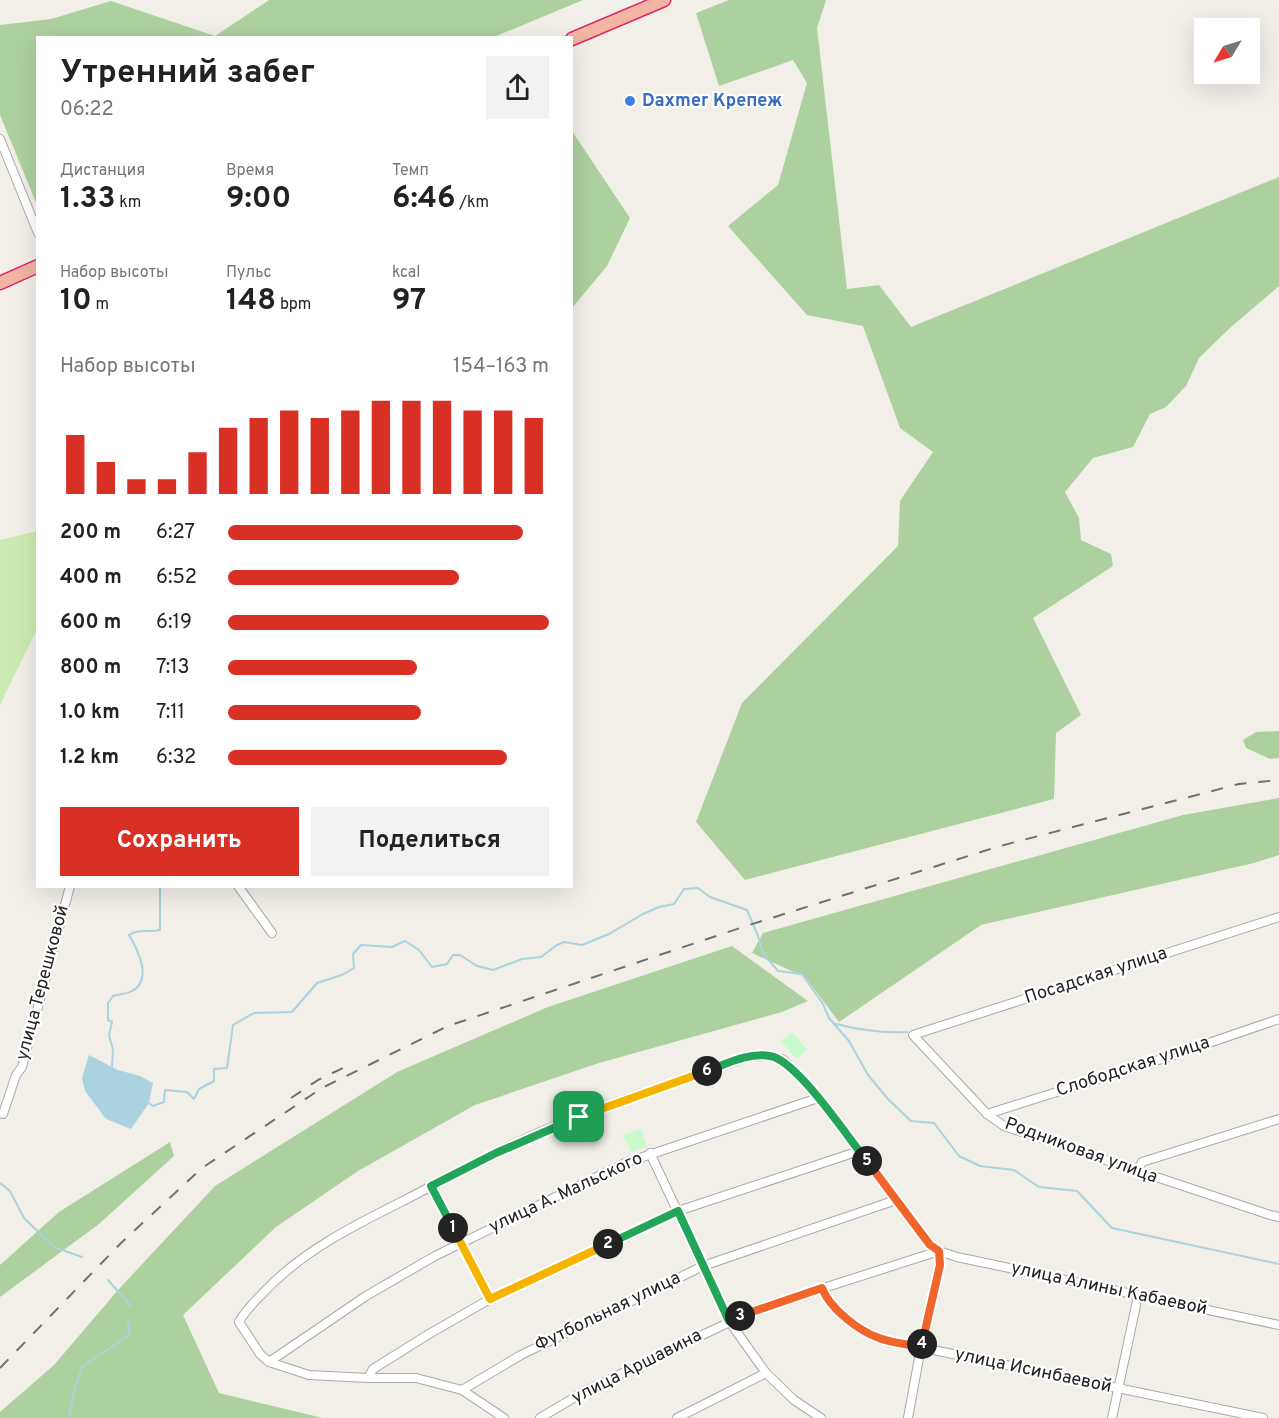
<!DOCTYPE html>
<html lang="ru">
<meta charset="utf-8">
<style>
:root{--surface:#fff;--page:#f2f2f2;--text:#222;--muted:#767676;--accent:#d93025}
body{margin:0;font-family:Overpass,sans-serif;background:var(--page);color:var(--text);height:100vh;display:flex;flex-direction:column;font-size:22px;white-space:nowrap}
*{box-sizing:border-box;margin:0}
p{font-size:20px;color:var(--muted)}
.icon{flex:none;width:33px;height:33px;fill:none;stroke:currentColor;stroke-width:2;stroke-linecap:round;stroke-linejoin:round}
.map{position:relative;flex:1;overflow:hidden}
.panel{position:absolute;left:36px;top:36px;width:537px;height:852px;display:flex;flex-direction:column;background:var(--surface);border-radius:0px;box-shadow:0 6px 24px #0002}
.panel>*{flex:none}
.needle{width:39px;rotate:232deg}
.buttons{position:absolute;left:1194px;top:18px;display:grid;gap:12px}
.buttons a{display:grid;place-items:center;width:66px;height:66px;border-radius:0px;background:var(--surface);box-shadow:0 6px 24px #0002;font-size:30px}
.pin{position:absolute;display:grid;place-items:center;width:51px;height:51px;color:#fff;margin:-26px;border-radius:12px;box-shadow:0 3px 9px #0006}
.km{position:absolute;width:30px;height:30px;margin:-15px;border-radius:50%;background:#222;color:#fff;font-size:16px;line-height:30px;text-align:center}
.round{display:grid;place-items:center;flex:none;width:63px;height:63px;border-radius:0px;background:var(--page)}
.overview{display:flex;align-items:center;justify-content:space-between;height:102px;padding:0 24px}
h1{font-size:33px;font-weight:700;line-height:45px}
.stats{display:grid;grid-template-columns:repeat(3,1fr);gap:9px;height:102px;padding:6px 24px}
.stats div{display:grid;align-content:center}
.stats b{font-size:30px;font-weight:700}
.stats small{font-size:16px;font-weight:400}
.stats p{font-size:16px}
.chart{height:168px;padding:12px 24px}
.chart p{display:flex;justify-content:space-between}
.chart svg{width:100%;height:108px;margin-top:6px;stroke:var(--accent);stroke-width:6}
.button{display:flex;gap:12px;margin-top:auto;padding:12px 24px}
.button a{flex:1;height:69px;border-radius:0px;background:var(--accent);color:#fff;font-size:24px;font-weight:700;line-height:69px;text-align:center}
.button a+a{background:var(--page);color:var(--text)}
ul{padding:0 24px;list-style:none;font-size:20px}
li{display:grid;grid-template-columns:96px 72px 1fr;align-items:center;height:45px}
li i{height:15px;border-radius:8px;background:var(--accent)}
.map>svg:first-child{display:block}
.grass{fill:#cdebb0}
.forest{fill:#add19e}
.park{fill:#c8facc}
.water{fill:#aad3df}
.lines{fill:none;stroke-linecap:round;stroke-linejoin:round}
.stream{stroke:#aad3df;stroke-width:2}
.minor-casing{stroke:#a9a9a9;stroke-width:10}
.trunk-casing{stroke:#dc2a67;stroke-width:15}
.minor{stroke:#fff;stroke-width:8}
.trunk{stroke:#f2b4a3;stroke-width:12}
.rail{stroke:#707070;stroke-width:2;stroke-dasharray:12 12;stroke-linecap:butt}
.split-1-casing{stroke:#fff;stroke-width:12}
.split-2-casing{stroke:#fff;stroke-width:12}
.split-3-casing{stroke:#fff;stroke-width:12}
.split-4-casing{stroke:#fff;stroke-width:12}
.split-5-casing{stroke:#fff;stroke-width:12}
.split-6-casing{stroke:#fff;stroke-width:12}
.split-7-casing{stroke:#fff;stroke-width:12}
.split-1{stroke:#22a559;stroke-width:8}
.split-2{stroke:#f5b400;stroke-width:8}
.split-3{stroke:#22a559;stroke-width:8}
.split-4{stroke:#f0652b;stroke-width:8}
.split-5{stroke:#f0652b;stroke-width:8}
.split-6{stroke:#22a559;stroke-width:8}
.split-7{stroke:#f5b400;stroke-width:8}
.shop-dot{fill:#3f7fe0;stroke:#fff;stroke-width:2}
.labels{text-anchor:middle;dominant-baseline:central;stroke-width:4.5;stroke-linejoin:round;paint-order:stroke}
.shop-label{font-size:18px;font-weight:bold;fill:#366cbe;stroke:#fff;text-anchor:start}
.street-label{font-size:18px;fill:#222;stroke:#fff}
</style>
<div class="map">
<svg width="1279" height="1418" viewBox="0 0 1279 1418">
<rect width="100%" height="100%" fill="#f2efe9"/>
<polygon class="grass" points="37,531 37,629 0,705 0,540"/>
<g class="forest">
<polygon points="269,0 583,0 494,37 38,38 37,205 0,115 0,25 51,19 111,1 215,36"/>
<polygon points="729,0 826,0 817,28 847,289 879,285 911,327 1279,177 1279,286 1231,327 1199,358 1186,386 1166,407 1150,414 1133,447 1093,458 1065,492 1079,518 1081,540 1111,554 1113,566 1033,618 1081,715 1056,733 1054,799 745,880 696,822 742,703 898,546 900,501 933,452 900,428 863,326 807,315 728,226 778,185 807,83 793,60 719,86 696,13"/>
<polygon points="572,131 630,218 607,266 572,308"/>
<polygon points="1279,731 1279,758 1270,759 1246,748 1243,740 1256,732"/>
<polygon points="1279,798 1279,855 1254,863 981,925 839,1022 805,977 752,953 763,933 1183,815"/>
<polygon points="732,946 808,1001 782,1012 599,1063 475,1105 358,1171 276,1227 183,1315 219,1393 323,1418 0,1418 0,1412 54,1365 118,1290 215,1186 397,1072 548,1007"/>
<polygon points="170,1142 174,1156 99,1224 0,1297 0,1265 59,1212"/>
</g>
<g class="park">
<polygon points="792,1032 807,1049 796,1059 781,1041"/>
<polygon points="641,1129 647,1147 631,1152 623,1135"/>
</g>
<polygon class="water" points="89,1055 118,1070 140,1076 153,1083 149,1103 131,1129 106,1119 85,1091 82,1078"/>
<g class="lines">
<g class="stream">
<path d="M836,1024C859,1030 883,1033 907,1032"/>
<path d="M112,1066L113,1050L109,1035L112,1022L108,1020V1003L113,996C119,994 127,994 132,991C153,980 138,950 129,935C140,928 147,933 160,930V886"/>
<polyline points="149,1103 153,1106 164,1102 165,1090 187,1092 194,1099 199,1089 214,1081 214,1069 227,1068 233,1025 254,1013 292,1012 317,983 342,975 354,968 353,954 361,945 392,947 405,941 419,950 432,967 447,964 453,955 460,955 477,966 493,970 522,959 541,957 557,945 564,942 582,945 609,934 643,914 659,907 674,904 684,889 698,888 710,897 747,910 758,936 763,953 778,971 802,974 823,1004 829,1018 849,1041 868,1075 888,1099 911,1121 934,1123 959,1156 980,1166 1014,1170 1039,1187 1077,1191 1112,1228 1279,1264"/>
<polyline points="0,1183 10,1191 24,1218 54,1247 82,1257"/>
<polyline points="108,1280 131,1306"/>
<polyline points="69,1418 75,1387 83,1366 129,1335 128,1322"/>
</g>
<defs>
<g id="minor">
<polyline points="0,139 38,233"/>
<polyline points="238,886 272,933"/>
<polyline points="1279,917 913,1035 987,1114 1004,1126 1270,1215 1279,1217"/>
<polyline points="3,1114 16,1075 22,1067 70,886"/>
<polyline points="987,1114 1165,1058 1279,1019"/>
<polyline points="650,1153 729,1321 766,1373 794,1400 821,1418"/>
<polyline points="1137,1171 1142,1162 1279,1119"/>
<polyline points="431,1186 490,1299"/>
<path d="M822,1288C829,1308 861,1331 880,1339L1263,1418"/>
<polyline points="269,1362 366,1296 435,1256 625,1163 818,1098"/>
<polyline points="368,1378 373,1369 429,1334 490,1299 678,1211 859,1151"/>
<polyline points="462,1390 521,1355 703,1266 896,1200"/>
<path d="M504,1418L462,1390L416,1378H368L309,1375L269,1362L260,1354L239,1322C245,1311 253,1303 262,1294C302,1251 353,1226 405,1200C457,1173 509,1144 564,1122C625,1098 687,1078 748,1057L769,1056L782,1059L793,1069L818,1098L930,1245L939,1251L957,1257L1279,1325"/>
<polyline points="540,1418 587,1390 755,1310 939,1251"/>
<polyline points="677,1418 766,1373"/>
<polyline points="908,1418 921,1347 940,1265 939,1251"/>
<polyline points="1112,1418 1138,1296"/>
</g>
<g id="trunk">
<polyline points="572,39 664,0"/>
<polyline points="0,283 38,266"/>
</g>
</defs>
<use href="#minor" class="minor-casing"/>
<use href="#trunk" class="trunk-casing"/>
<use href="#minor" class="minor"/>
<use href="#trunk" class="trunk"/>
<g class="rail">
<polyline points="291,1098 318,1080 345,1067"/>
<polyline points="0,1368 121,1243 202,1168 322,1088 448,1026 743,927 1000,846 1239,784 1279,780"/>
</g>
</g>
<g class="lines">
<defs>
<polyline id="split-1" points="453,1228 431,1186 496,1153 579,1117"/>
<polyline id="split-2" points="453,1228 490,1299 608,1244"/>
<polyline id="split-3" points="608,1244 678,1211 729,1321 740,1316"/>
<path id="split-4" d="M740,1316L822,1288C830,1309 859,1331 879,1338C892,1343 907,1344 921,1347L922,1344"/>
<polyline id="split-5" points="867,1161 930,1245 939,1251 940,1265 922,1344"/>
<path id="split-6" d="M707,1071C726,1064 749,1052 770,1056C797,1060 848,1138 867,1161"/>
<polyline id="split-7" points="579,1117 707,1071"/>
</defs>
<use href="#split-1" class="split-1-casing"/>
<use href="#split-2" class="split-2-casing"/>
<use href="#split-3" class="split-3-casing"/>
<use href="#split-4" class="split-4-casing"/>
<use href="#split-5" class="split-5-casing"/>
<use href="#split-6" class="split-6-casing"/>
<use href="#split-7" class="split-7-casing"/>
<use href="#split-1" class="split-1"/>
<use href="#split-2" class="split-2"/>
<use href="#split-3" class="split-3"/>
<use href="#split-4" class="split-4"/>
<use href="#split-5" class="split-5"/>
<use href="#split-6" class="split-6"/>
<use href="#split-7" class="split-7"/>
</g>
<circle class="shop-dot" cx="630" cy="101" r="6"/>
<g class="labels">
<g class="shop-label">
<text x="642" y="101">Daxmer Крепеж</text>
</g>
<g class="street-label">
<text transform="translate(1096 976) rotate(-18)">Посадская улица</text>
<text transform="translate(43 983) rotate(-75)">улица Терешковой</text>
<text transform="translate(1133 1067) rotate(-18)">Слободская улица</text>
<text transform="translate(1081 1151) rotate(20)">Родниковая улица</text>
<text transform="translate(566 1193) rotate(-25)">улица А. Мальского</text>
<text transform="translate(1109 1289) rotate(12)">улица Алины Кабаевой</text>
<text transform="translate(608 1312) rotate(-26)">Футбольная улица</text>
<text transform="translate(637 1367) rotate(-27)">улица Аршавина</text>
<text transform="translate(1033 1371) rotate(12)">улица Исинбаевой</text>
</g>
</g>
</svg>
<div class="buttons">
<a><svg class="needle" viewBox="-14 -14 28 28"><path d="M0-13l5 13h-10z" fill="#e53935"/><path d="M0 13l5-13h-10z" fill="#767676"/></svg></a>
</div>
<div class="pin" style="left:579px;top:1117px;background:#1e9e55"><svg class="icon" aria-label="arrive" viewBox="0 0 24 24"><path d="M6 21V4h12l-3 4 3 4H6"/></svg></div>
<b class="km" style="left:453px;top:1228px">1</b>
<b class="km" style="left:608px;top:1244px">2</b>
<b class="km" style="left:740px;top:1316px">3</b>
<b class="km" style="left:922px;top:1344px">4</b>
<b class="km" style="left:867px;top:1161px">5</b>
<b class="km" style="left:707px;top:1071px">6</b>
<section class="panel">
<div class="overview"><div><h1>Утренний забег</h1><p>06:22</p></div><a class="round"><svg class="icon" aria-label="share" viewBox="0 0 24 24"><path d="M12 15V3M7 8l5-5 5 5M5 13v7h14v-7"/></svg></a></div>
<div class="stats">
<div><p>Дистанция</p><b>1.33<small> km</small></b></div>
<div><p>Время</p><b>9:00</b></div>
<div><p>Темп</p><b>6:46<small> /km</small></b></div>
</div>
<div class="stats">
<div><p>Набор высоты</p><b>10<small> m</small></b></div>
<div><p>Пульс</p><b>148<small> bpm</small></b></div>
<div><p>kcal</p><b>97</b></div>
</div>
<div class="chart"><p><span>Набор высоты</span>154–163 m</p>
<svg viewBox="0 0 160 44" preserveAspectRatio="none"><path d="M5 44V20M15 44V31M25 44V38M35 44V38M45 44V27M55 44V17M65 44V13M75 44V10M85 44V13M95 44V10M105 44V6M115 44V6M125 44V6M135 44V10M145 44V10M155 44V13"/></svg>
</div>
<ul>
<li><b>200 m</b>6:27<i style="width:92%"></i></li>
<li><b>400 m</b>6:52<i style="width:72%"></i></li>
<li><b>600 m</b>6:19<i style="width:100%"></i></li>
<li><b>800 m</b>7:13<i style="width:59%"></i></li>
<li><b>1.0 km</b>7:11<i style="width:60%"></i></li>
<li><b>1.2 km</b>6:32<i style="width:87%"></i></li>
</ul>
<div class="button"><a>Сохранить</a><a>Поделиться</a></div>
</section>
</div>
